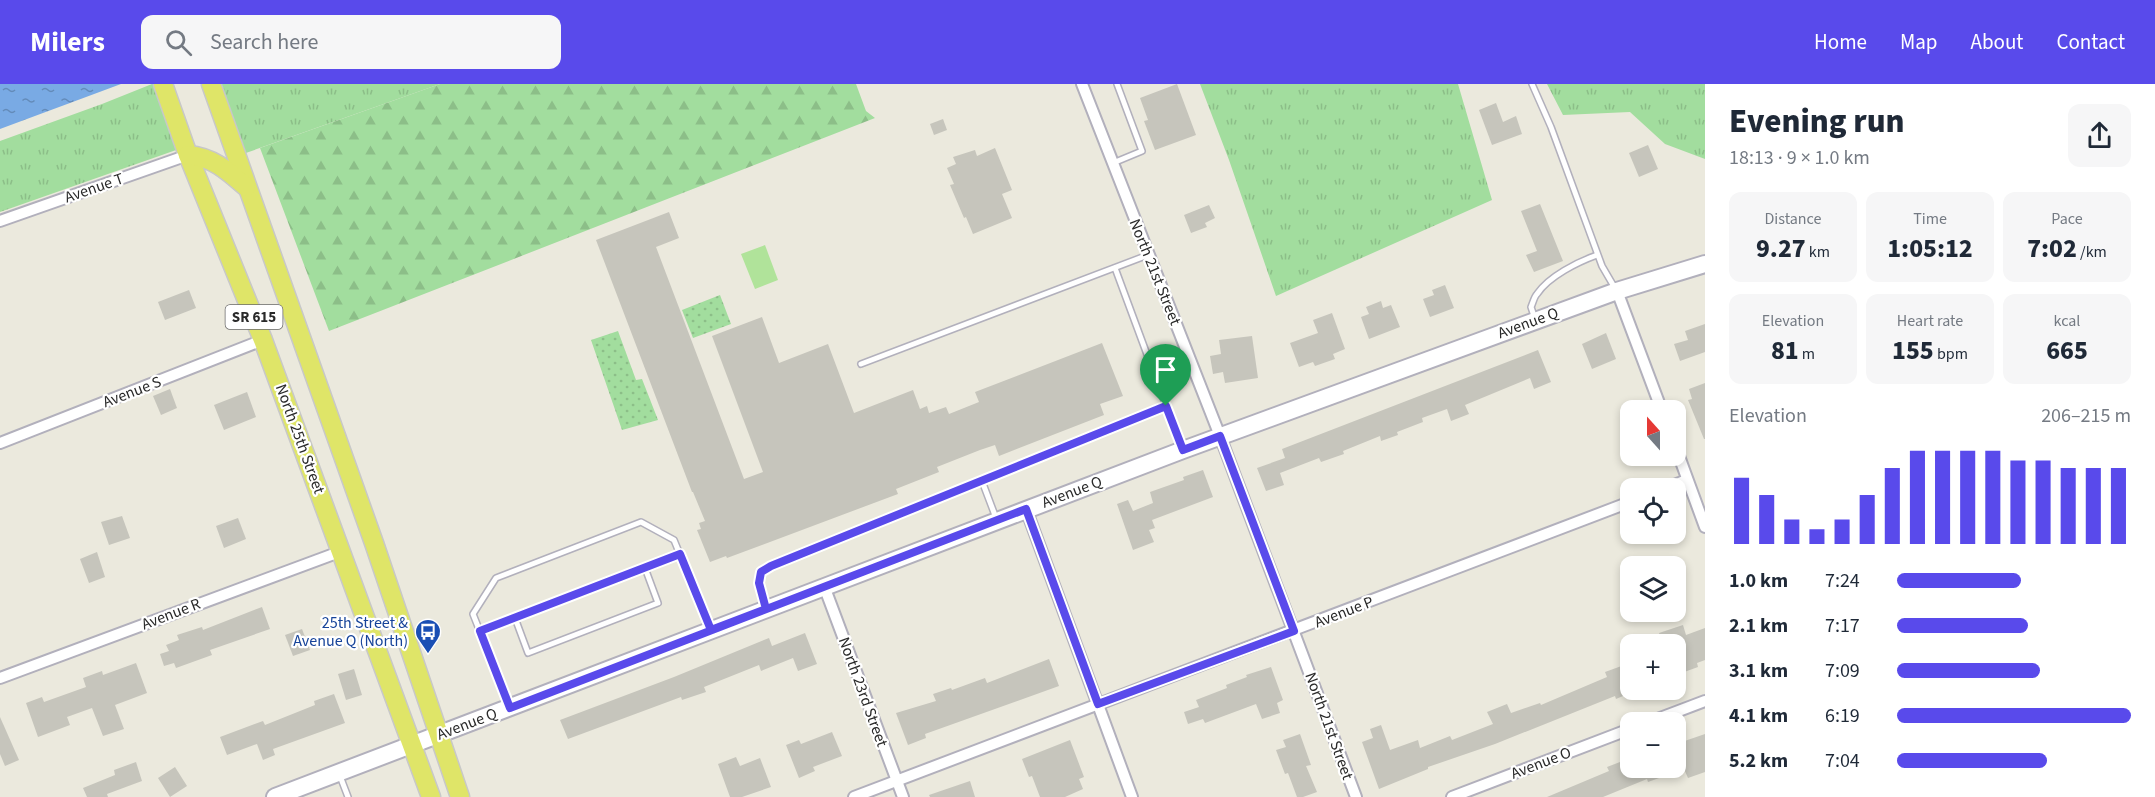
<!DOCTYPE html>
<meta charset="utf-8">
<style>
:root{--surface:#fff;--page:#f6f6f7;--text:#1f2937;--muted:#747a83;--accent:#594aeb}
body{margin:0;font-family:"Source Sans 3",sans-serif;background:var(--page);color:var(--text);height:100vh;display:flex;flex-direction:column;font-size:22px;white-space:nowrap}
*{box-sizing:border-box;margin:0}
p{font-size:20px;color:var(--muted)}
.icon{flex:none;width:33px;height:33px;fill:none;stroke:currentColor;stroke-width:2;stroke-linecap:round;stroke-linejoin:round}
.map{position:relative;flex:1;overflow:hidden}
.drawer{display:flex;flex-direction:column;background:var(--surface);width:450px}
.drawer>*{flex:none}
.needle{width:39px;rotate:339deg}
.tools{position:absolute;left:1620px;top:316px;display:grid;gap:12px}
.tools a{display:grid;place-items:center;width:66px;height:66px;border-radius:12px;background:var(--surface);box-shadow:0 3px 9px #0003;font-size:30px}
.pin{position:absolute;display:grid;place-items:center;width:51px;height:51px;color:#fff;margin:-62px -26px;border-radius:50% 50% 50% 0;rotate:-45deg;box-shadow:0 0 6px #0007}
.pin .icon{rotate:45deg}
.round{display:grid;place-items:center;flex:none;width:63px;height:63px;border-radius:12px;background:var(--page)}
.summary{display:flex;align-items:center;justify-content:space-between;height:102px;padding:0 24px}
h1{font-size:33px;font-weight:800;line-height:45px}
.stats{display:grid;grid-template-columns:repeat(3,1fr);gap:9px;height:102px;padding:6px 24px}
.stats div{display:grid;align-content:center;border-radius:12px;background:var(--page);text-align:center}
.stats b{font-size:26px;font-weight:800}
.stats small{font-size:16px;font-weight:400}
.stats p{font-size:16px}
.chart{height:168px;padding:12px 24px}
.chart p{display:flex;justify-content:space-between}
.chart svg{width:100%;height:108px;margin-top:6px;stroke:var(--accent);stroke-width:6}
ul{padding:0 24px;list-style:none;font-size:20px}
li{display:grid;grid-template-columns:96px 72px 1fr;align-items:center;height:45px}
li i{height:15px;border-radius:8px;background:var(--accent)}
header{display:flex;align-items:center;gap:36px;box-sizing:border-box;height:84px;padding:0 30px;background:var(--accent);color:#fff}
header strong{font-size:28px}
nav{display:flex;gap:33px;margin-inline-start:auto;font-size:21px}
.search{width:420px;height:54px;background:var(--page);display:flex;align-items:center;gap:15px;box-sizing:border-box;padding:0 21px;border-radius:12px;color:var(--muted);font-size:22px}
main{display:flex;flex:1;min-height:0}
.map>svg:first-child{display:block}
.grass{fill:url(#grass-tufts)}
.forest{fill:url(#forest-firs)}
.park{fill:url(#park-dots)}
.pitch{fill:#b0e39a}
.water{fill:url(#water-ripples)}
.building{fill:#c6c5bc}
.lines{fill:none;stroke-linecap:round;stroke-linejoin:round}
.lane-casing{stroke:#b2b0bc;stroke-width:8}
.street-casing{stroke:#b2b0bc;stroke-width:14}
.secondary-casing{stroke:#b2b0bc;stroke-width:20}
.primary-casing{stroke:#c8c8c8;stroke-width:21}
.lane{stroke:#fff;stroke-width:5}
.street{stroke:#fff;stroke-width:10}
.secondary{stroke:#fff;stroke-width:16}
.primary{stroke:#dfe568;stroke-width:18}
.route-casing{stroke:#fff;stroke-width:12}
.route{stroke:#594aeb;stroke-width:8}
.labels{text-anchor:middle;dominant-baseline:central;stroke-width:4.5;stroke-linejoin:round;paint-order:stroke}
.shield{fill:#fff;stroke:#6a6a6a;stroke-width:1.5}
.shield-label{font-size:15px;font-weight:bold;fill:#2a2a2a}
.street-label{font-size:16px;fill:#2a2a2a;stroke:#fff}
.transit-label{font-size:16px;fill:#164399;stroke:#fff;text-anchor:end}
</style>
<header>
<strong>Milers</strong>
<div class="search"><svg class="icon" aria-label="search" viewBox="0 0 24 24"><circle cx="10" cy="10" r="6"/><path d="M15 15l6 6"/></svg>Search here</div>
<nav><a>Home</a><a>Map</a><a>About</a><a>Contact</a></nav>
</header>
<main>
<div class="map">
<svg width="1705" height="713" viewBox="0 0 1705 713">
<defs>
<pattern id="grass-tufts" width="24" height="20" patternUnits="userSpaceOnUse" patternTransform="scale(1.5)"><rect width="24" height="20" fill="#a2dd9e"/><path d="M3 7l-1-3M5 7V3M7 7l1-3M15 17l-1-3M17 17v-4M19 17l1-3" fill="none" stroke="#8cbe88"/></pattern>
<pattern id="forest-firs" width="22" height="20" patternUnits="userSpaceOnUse" patternTransform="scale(1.5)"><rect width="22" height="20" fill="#a2dd9e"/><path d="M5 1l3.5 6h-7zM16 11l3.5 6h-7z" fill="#8cbe88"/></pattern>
<pattern id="park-dots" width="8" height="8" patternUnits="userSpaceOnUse" patternTransform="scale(1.5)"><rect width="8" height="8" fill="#a2dd9e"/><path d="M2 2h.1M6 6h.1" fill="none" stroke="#8cbe88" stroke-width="1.8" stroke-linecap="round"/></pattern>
<pattern id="water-ripples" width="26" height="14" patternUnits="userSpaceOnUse" patternTransform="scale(1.5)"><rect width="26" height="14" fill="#79aae4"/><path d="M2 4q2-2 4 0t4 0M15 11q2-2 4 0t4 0" fill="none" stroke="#638bb9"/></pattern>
</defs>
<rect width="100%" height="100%" fill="#ebe9dd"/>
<g class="grass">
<polygon points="152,0 155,0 179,65 0,128 0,57 102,20"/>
<polygon points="219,0 440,0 243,70"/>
<polygon points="1200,0 1458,0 1492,116 1276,212 1229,76"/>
<polygon points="1547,0 1705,0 1705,75 1665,60 1630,28 1563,31"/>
</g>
<polygon class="forest" points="440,0 856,0 866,27 875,34 329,247 260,64"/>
<g class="park">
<polygon points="720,211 731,240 693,254 682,226"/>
<polygon points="618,247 636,296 642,295 658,336 622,346 591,256"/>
</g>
<polygon class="pitch" points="765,161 778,196 755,205 741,170"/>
<polygon class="water" points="0,0 121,0 0,45"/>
<g class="building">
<polygon points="1177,0 1196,51 1155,66 1144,37 1148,36 1140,14"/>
<polygon points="1496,19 1503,38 1516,32 1522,50 1492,61 1479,26"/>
<polygon points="943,35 947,46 934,51 930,40"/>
<polygon points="1648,61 1658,85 1639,93 1629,69"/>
<polygon points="995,64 1012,106 1002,110 1012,134 973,150 966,133 964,134 950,101 954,100 947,84 956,80 953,73 975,66 977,72"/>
<polygon points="1540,120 1563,177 1534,188 1526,171 1537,167 1521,127"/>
<polygon points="1209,121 1215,134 1205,139 1207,143 1191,149 1184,131"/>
<polygon points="669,128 679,154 656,163 744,395 763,388 712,252 762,233 779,279 828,260 854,329 913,306 920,325 927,322 929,329 946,323 949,330 979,318 975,308 1102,259 1123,312 1100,320 1104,331 999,372 995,361 980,366 937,383 939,388 896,405 898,410 727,474 726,472 710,478 697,446 701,445 699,439 705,437 693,408 692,408 596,156"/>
<polygon points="1445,201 1454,224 1430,233 1423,215 1434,211 1432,206"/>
<polygon points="189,206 196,224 165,236 158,218"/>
<polygon points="1381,217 1383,224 1391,221 1400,243 1369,255 1361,233 1369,230 1366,223"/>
<polygon points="1332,229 1345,265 1333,270 1335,275 1315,282 1313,278 1299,283 1290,259 1318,249 1313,236"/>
<polygon points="1705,240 1705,268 1680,277 1674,260 1688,256 1685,247"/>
<polygon points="1606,249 1616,275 1592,285 1582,260"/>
<polygon points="1252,252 1258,294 1225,299 1223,288 1213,290 1210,272 1221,270 1219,256"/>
<polygon points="1538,266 1551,298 1534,305 1530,294 1465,321 1469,330 1451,337 1447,325 1422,334 1423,338 1397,348 1398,351 1381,357 1380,352 1343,367 1344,370 1321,378 1319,374 1280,389 1284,401 1266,407 1257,384 1285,374 1282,365"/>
<polygon points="1705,299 1705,355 1704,355 1688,316 1692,315 1689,305"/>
<polygon points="170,305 177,324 161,331 153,312"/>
<polygon points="247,308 256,333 224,346 214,321"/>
<polygon points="1203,386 1213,413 1152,436 1155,444 1149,446 1154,458 1133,466 1117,420 1128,416 1133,427 1153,419 1150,408 1184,396 1183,393"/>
<polygon points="122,432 130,454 109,461 101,438"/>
<polygon points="238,434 246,455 224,464 216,442"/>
<polygon points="97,468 105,493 89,499 80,475"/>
<polygon points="262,523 270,545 210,566 212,571 176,584 174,579 164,582 160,570 169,567 166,561 179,556 177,551 202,543 203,546"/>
<polygon points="1683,541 1686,551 1705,544 1705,576 1697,579 1698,583 1676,591 1676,561 1663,561 1659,549"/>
<polygon points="302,545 310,566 293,572 285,551"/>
<polygon points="805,549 817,580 798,587 793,574 761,587 759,581 704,603 706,608 682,616 681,613 568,655 560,636 674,593 769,554 772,562"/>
<polygon points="1049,575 1059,602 925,650 926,654 908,661 896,629 936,617 933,610 951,604 952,606 985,594 987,599"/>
<polygon points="136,579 147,609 115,621 124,645 103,652 92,624 67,633 70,641 38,653 26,619 42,613 44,618 86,603 83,594 102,587 103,591"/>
<polygon points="1627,580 1630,590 1630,609 1616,615 1615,612 1495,660 1428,683 1428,685 1379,705 1362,658 1373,654 1370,645 1381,641 1390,666 1418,656 1420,664 1450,652 1452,656 1493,640 1487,628 1507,620 1511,629 1540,619 1541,621 1607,593 1605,588"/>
<polygon points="1271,583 1283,616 1277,619 1280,629 1262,635 1256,620 1205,639 1203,635 1188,640 1184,628 1199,623 1196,616 1227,604 1226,601 1247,593 1246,591"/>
<polygon points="354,585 362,611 346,616 338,590"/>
<polygon points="334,610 345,639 273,665 275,671 263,676 257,660 227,671 220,653 263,637 265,641 315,621 314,617"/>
<polygon points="0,633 19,676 5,682 0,670"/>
<polygon points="832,648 842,672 813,683 815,687 799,694 786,661 799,656 801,660"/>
<polygon points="1300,650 1311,681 1306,682 1317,708 1303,713 1297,713 1288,689 1285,690 1276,666 1286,663 1283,656"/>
<polygon points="1705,650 1705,688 1688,694 1684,685 1648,698 1647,695 1603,713 1547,713 1609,687 1607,683 1620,678 1623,683 1630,680 1630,684 1676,684 1676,660"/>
<polygon points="1070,656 1084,693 1079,695 1083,705 1065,713 1040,713 1032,692 1029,693 1022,675"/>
<polygon points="736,673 740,682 760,674 771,703 742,713 730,713 718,680"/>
<polygon points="136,678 142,697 107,710 108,713 87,713 83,704 115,691 114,686"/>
<polygon points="175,683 187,702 170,713 158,694"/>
<polygon points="970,697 975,713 930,713 929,711"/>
</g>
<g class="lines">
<defs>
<g id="lane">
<polyline points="1532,0 1551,43 1602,182 1616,206"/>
<polyline points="1113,79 1142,67 1117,0"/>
<polyline points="1115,184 1182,365"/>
<path d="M1535,235L1531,223C1533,219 1534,213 1537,210C1549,192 1578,178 1597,171"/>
<polyline points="861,280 1148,171"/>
<polyline points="982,397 1166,322"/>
<polyline points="765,522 759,499 761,488 771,481 982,397 996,434"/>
<polyline points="515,534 528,569 658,519 645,484"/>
<polyline points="480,547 680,470"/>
<polyline points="509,621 473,530 496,494 641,438 674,456 710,544"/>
<polyline points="340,692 348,713"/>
</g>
<g id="street">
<polyline points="1082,0 1220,352 1356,713"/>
<polyline points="0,137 188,71"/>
<polyline points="1617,207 1662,327"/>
<polyline points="0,359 263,256"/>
<polyline points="1676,364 1705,443"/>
<polyline points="1664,405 1687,396"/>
<polyline points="1026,425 1132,713"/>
<polyline points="824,502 903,713"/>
<polyline points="0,594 342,467"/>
<polyline points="1647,639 1705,617"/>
<polyline points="854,713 1630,418"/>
<polyline points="1452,713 1630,645"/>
</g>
<polyline id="secondary" points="275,713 1183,366 1617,207 1705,180"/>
<g id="primary">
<polyline points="163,0 188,71 263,256 431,713"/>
<polyline points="211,0 374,459 460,713"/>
<path d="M188,71C213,73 228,87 246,103"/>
</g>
</defs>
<use href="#lane" class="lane-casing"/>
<use href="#street" class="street-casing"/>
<use href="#secondary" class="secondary-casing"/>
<use href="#primary" class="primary-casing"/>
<use href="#lane" class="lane"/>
<use href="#street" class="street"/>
<use href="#secondary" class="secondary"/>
<use href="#primary" class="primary"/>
</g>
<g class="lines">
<defs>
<polyline id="route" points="1166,322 771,482 761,488 759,499 766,525 711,546 680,470 480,547 510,624 1026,425 1098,620 1294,547 1220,352 1183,366 1166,322"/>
</defs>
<use href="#route" class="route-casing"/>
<use href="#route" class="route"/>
</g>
<defs>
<symbol id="bus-pin" viewBox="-11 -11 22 30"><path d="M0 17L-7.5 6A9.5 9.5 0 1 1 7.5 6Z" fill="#1a4fb4" stroke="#fff"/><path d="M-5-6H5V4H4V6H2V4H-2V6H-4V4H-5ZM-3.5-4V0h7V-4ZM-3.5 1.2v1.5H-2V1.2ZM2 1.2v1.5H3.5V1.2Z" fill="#fff"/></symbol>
</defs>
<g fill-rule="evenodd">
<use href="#bus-pin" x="413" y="533" width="30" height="40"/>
</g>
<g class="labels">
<rect class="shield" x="225.5" y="221" width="57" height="24" rx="4.5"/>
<g class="shield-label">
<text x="254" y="233">SR 615</text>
</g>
<g class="street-label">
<text transform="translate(94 104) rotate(-19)">Avenue T</text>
<text transform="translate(1155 188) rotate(68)">North 21st Street</text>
<text transform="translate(1528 239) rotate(-20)">Avenue Q</text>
<text transform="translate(132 308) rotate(-21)">Avenue S</text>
<text transform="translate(300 355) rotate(70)">North 25th Street</text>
<text transform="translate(1072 408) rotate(-21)">Avenue Q</text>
<text transform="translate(1344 528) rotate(-21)">Avenue P</text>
<text transform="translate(171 530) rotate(-21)">Avenue R</text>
<text transform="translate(863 608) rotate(70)">North 23rd Street</text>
<text transform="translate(467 640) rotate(-21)">Avenue Q</text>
<text transform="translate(1329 642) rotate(70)">North 21st Street</text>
<text transform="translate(1541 679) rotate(-21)">Avenue O</text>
</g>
<g class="transit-label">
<text x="408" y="539">25th Street &amp;<tspan x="408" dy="18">Avenue Q (North)</tspan></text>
</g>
</g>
</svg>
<div class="tools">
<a><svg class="needle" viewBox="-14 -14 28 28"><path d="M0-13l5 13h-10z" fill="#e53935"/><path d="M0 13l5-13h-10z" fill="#747a83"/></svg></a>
<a><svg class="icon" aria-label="locate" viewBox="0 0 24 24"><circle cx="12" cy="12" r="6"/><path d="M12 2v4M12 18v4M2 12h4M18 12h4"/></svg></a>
<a><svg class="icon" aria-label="layers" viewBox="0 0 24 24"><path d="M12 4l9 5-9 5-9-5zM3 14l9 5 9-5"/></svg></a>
<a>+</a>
<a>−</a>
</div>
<div class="pin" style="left:1166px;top:322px;background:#1e9e55"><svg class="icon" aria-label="arrive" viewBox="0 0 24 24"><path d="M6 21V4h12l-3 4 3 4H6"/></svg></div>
</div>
<section class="drawer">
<div class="summary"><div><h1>Evening run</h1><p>18:13 · 9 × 1.0 km</p></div><a class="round"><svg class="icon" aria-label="share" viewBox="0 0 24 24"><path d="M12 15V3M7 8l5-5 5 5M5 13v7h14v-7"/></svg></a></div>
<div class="stats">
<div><p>Distance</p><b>9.27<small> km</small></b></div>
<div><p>Time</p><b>1:05:12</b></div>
<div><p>Pace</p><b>7:02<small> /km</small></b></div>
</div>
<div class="stats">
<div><p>Elevation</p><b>81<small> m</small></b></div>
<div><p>Heart rate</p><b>155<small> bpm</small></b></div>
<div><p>kcal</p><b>665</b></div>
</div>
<div class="chart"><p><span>Elevation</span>206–215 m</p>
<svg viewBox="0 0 160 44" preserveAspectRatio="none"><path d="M5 44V17M15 44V24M25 44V34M35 44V38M45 44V34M55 44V24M65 44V13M75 44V6M85 44V6M95 44V6M105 44V6M115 44V10M125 44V10M135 44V13M145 44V13M155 44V13"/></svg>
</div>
<ul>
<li><b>1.0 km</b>7:24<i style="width:53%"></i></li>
<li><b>2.1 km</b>7:17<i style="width:56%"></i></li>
<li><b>3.1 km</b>7:09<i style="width:61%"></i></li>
<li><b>4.1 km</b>6:19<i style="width:100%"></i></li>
<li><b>5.2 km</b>7:04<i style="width:64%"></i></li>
</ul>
</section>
</main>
